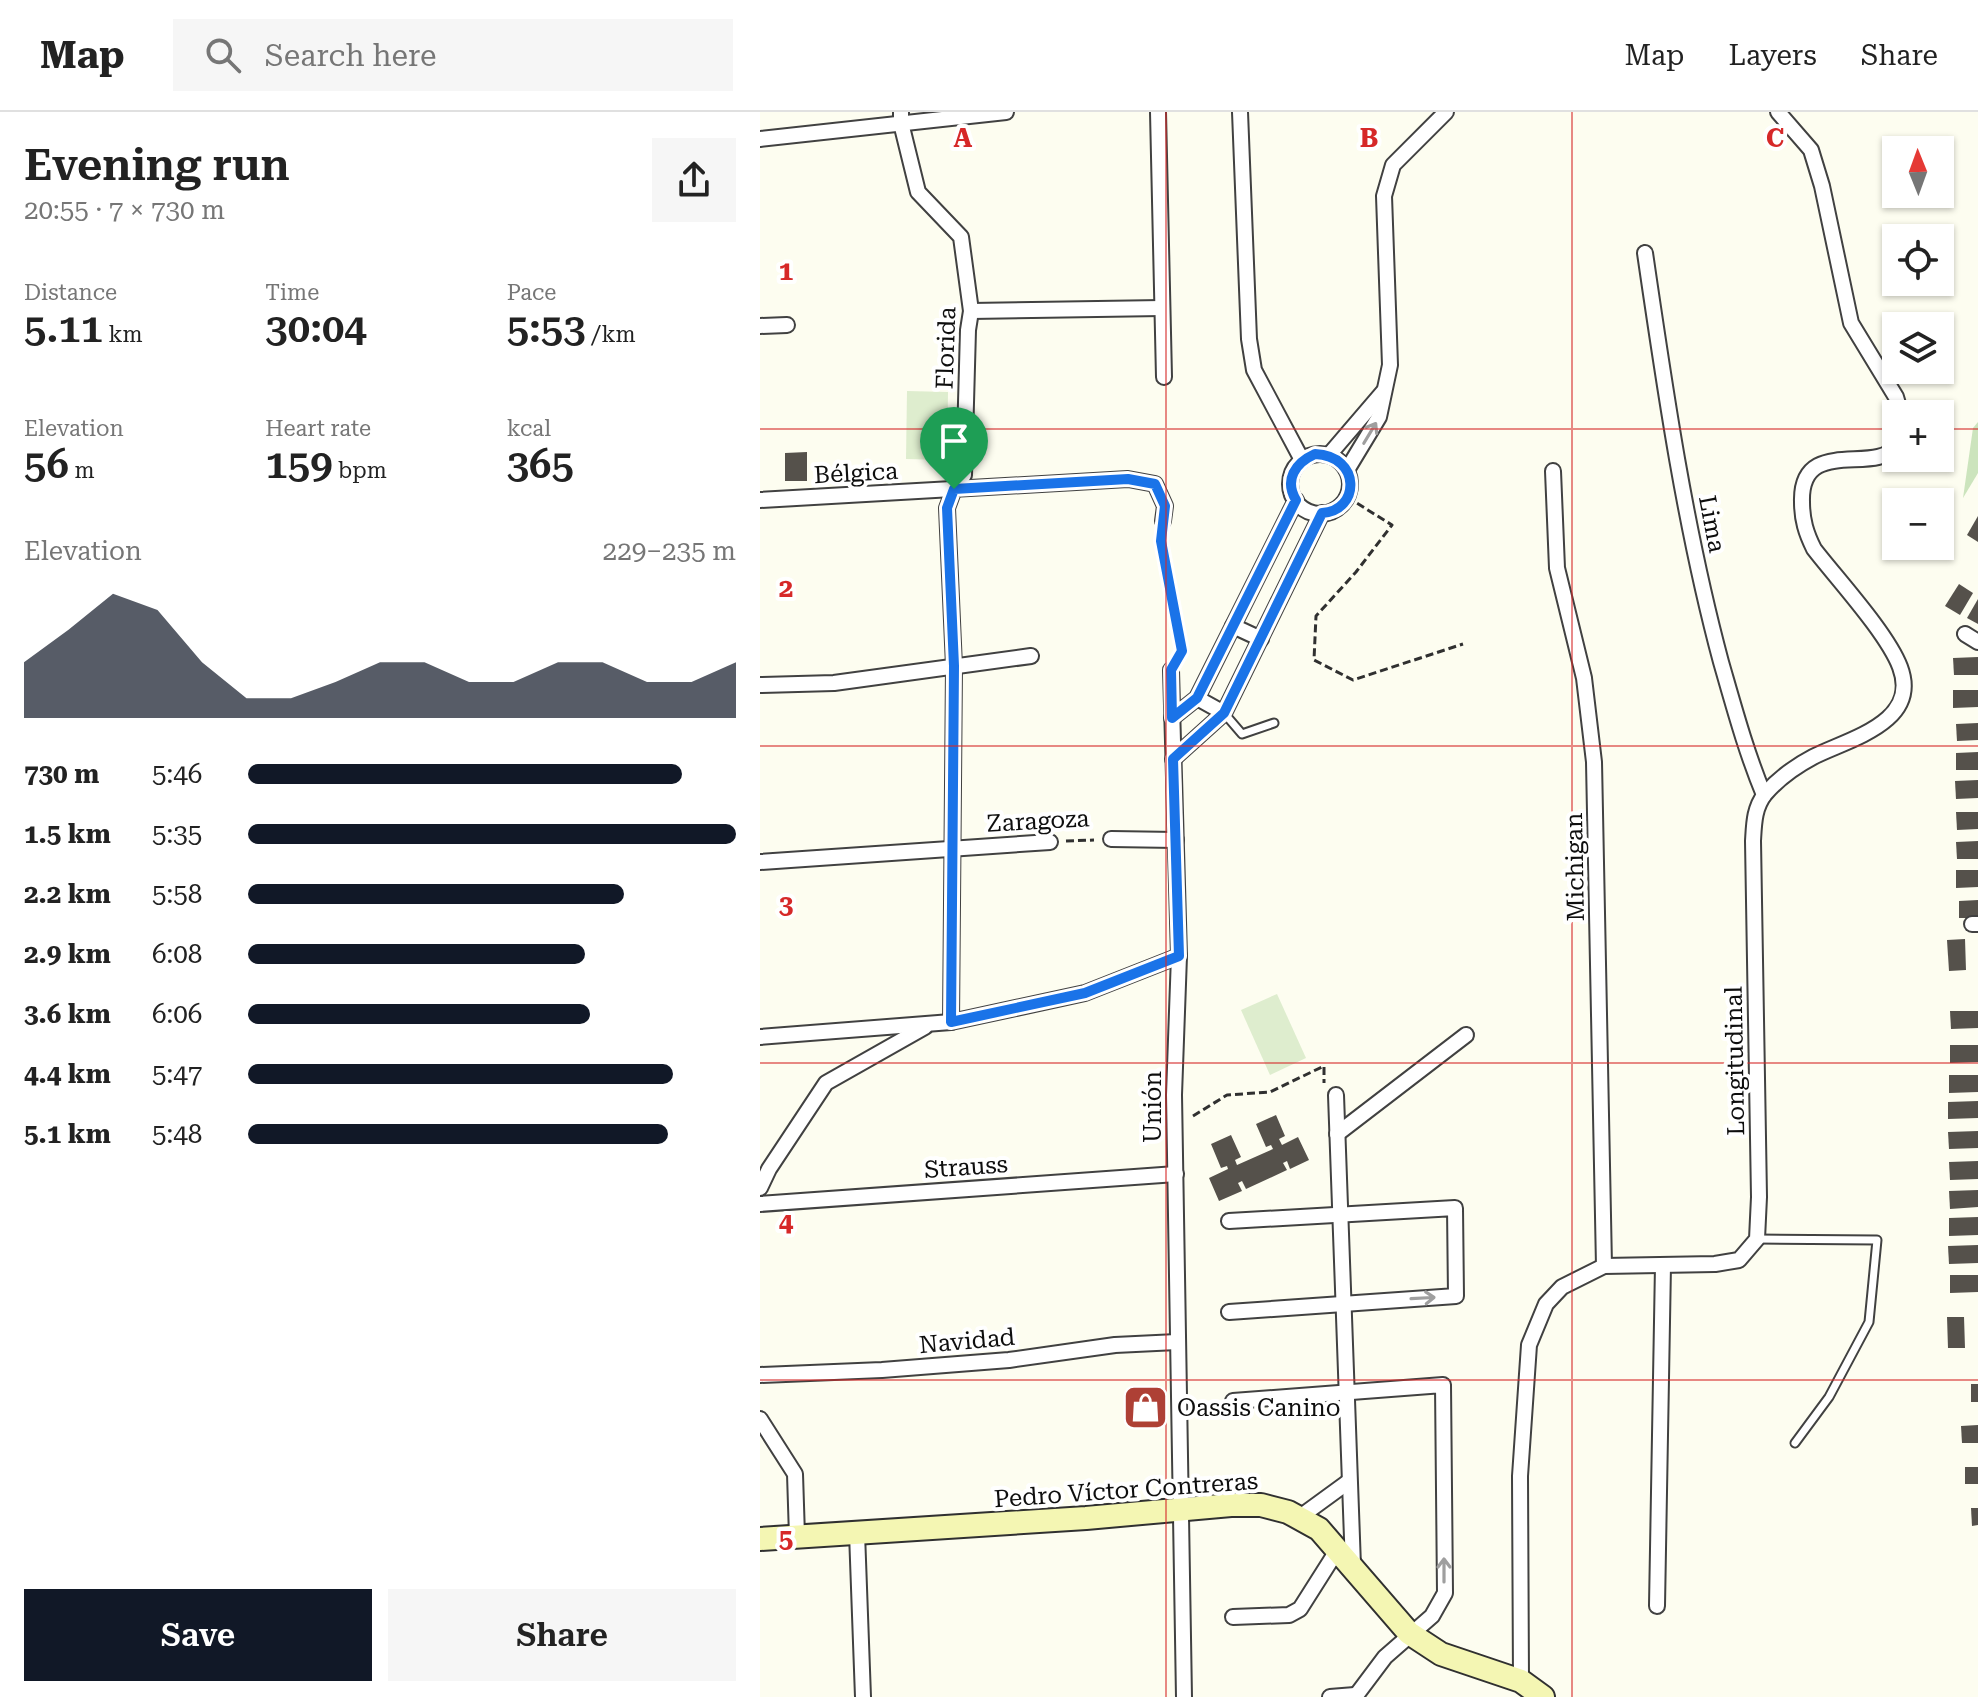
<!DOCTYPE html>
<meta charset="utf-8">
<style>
:root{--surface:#fff;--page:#f6f6f6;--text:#222;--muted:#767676;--line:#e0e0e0;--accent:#111827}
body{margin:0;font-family:"Roboto Serif",serif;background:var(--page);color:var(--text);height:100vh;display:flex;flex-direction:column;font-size:30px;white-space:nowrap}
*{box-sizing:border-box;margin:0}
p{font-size:26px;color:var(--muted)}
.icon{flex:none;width:44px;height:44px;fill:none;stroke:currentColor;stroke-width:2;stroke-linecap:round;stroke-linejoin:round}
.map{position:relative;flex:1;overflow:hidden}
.side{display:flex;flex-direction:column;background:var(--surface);width:760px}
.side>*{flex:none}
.needle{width:52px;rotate:359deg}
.fabs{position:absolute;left:1122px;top:24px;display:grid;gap:16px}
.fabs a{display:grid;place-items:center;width:72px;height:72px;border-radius:0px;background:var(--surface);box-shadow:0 2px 6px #0004;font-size:40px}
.pin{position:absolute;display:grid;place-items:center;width:68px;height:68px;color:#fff;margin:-82px -34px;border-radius:50% 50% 50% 0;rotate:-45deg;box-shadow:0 0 8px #0007}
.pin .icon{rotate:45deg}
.round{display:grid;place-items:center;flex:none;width:84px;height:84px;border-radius:0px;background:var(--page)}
.head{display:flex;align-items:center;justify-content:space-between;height:136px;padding:0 24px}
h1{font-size:44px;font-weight:600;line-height:60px}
.metrics{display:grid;grid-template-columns:repeat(3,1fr);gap:12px;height:136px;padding:8px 24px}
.metrics div{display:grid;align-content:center}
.metrics b{font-size:40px;font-weight:600}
.metrics small{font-size:22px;font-weight:400}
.metrics p{font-size:22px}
.chart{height:224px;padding:16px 24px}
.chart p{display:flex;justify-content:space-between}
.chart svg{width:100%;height:144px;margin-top:8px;fill:var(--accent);opacity:.7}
.action{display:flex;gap:16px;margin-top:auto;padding:16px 24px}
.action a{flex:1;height:92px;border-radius:0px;background:var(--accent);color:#fff;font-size:32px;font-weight:600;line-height:92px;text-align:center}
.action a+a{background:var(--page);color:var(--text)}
ul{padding:0 24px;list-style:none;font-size:26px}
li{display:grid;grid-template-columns:128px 96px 1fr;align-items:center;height:60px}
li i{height:20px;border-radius:10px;background:var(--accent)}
header{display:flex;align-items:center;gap:48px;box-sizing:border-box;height:112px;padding:0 40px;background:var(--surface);border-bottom:2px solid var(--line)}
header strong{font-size:38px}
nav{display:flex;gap:44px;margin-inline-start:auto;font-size:28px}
.search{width:560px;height:72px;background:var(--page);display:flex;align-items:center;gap:20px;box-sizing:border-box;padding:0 28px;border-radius:0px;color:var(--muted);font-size:30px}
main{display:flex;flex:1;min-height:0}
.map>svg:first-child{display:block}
.green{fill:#cce4bd}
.pitch{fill:#deedce}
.building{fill:#55514b}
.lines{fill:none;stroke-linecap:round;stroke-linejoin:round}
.lane-casing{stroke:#414141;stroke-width:11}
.street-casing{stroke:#414141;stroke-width:18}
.secondary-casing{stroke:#303030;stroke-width:26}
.path{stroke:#303030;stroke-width:3;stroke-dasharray:8 4;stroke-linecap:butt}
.lane{stroke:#fff;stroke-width:7}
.street{stroke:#fff;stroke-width:14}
.secondary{stroke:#f4f6b3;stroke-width:22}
.oneway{stroke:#9f9f9f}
.route-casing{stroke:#fff;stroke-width:16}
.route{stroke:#1a73e8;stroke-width:10}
.grid{fill:none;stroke:#d62828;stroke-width:2;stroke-opacity:0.55}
.labels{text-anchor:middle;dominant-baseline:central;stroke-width:8;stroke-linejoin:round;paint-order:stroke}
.street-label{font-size:24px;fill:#0e0e0e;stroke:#fff}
.poi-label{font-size:24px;fill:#0e0e0e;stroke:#fff;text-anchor:start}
.grid-label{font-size:26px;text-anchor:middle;font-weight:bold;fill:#d62828;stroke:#fff;stroke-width:8;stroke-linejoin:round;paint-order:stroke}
</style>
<header>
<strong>Map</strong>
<div class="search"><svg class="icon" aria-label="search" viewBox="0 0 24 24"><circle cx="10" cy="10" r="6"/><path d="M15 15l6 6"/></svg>Search here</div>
<nav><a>Map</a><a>Layers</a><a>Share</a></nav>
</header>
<main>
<section class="side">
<div class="head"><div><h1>Evening run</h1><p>20:55 · 7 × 730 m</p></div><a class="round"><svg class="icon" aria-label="share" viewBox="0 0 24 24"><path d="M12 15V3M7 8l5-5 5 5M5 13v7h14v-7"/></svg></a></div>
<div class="metrics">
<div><p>Distance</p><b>5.11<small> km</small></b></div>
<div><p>Time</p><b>30:04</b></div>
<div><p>Pace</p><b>5:53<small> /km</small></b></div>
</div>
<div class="metrics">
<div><p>Elevation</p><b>56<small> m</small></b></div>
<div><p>Heart rate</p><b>159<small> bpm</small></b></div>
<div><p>kcal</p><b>365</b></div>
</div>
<div class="chart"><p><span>Elevation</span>229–235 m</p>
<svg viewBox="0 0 160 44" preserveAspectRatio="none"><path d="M0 44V27L10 17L20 6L30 11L40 27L50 38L60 38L70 33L80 27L90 27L100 33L110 33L120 27L130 27L140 33L150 33L160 27V44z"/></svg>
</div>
<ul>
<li><b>730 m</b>5:46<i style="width:89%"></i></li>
<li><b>1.5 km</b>5:35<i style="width:100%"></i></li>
<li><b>2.2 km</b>5:58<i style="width:77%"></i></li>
<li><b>2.9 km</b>6:08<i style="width:69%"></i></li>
<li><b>3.6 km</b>6:06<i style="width:70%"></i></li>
<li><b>4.4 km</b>5:47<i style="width:87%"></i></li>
<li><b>5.1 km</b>5:48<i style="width:86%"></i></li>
</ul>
<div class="action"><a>Save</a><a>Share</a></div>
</section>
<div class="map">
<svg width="1218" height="1585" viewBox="0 0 1218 1585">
<rect width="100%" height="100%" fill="#fdfdf0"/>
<polygon class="green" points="1218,310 1218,361 1203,386 1213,316"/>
<g class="pitch">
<polygon points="147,279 188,280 187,348 146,347"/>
<polygon points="517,882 546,946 510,963 481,898"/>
</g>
<g class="building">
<polygon points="47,340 47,369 25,369 25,341"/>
<polygon points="1218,404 1218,430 1207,423"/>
<polygon points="1199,472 1213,481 1200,503 1185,494"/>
<polygon points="1218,487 1218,512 1207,506"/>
<polygon points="1218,545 1218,563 1194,563 1193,546"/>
<polygon points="1193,578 1218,578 1218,595 1193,596"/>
<polygon points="1218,611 1218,628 1197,629 1196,612"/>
<polygon points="1218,640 1218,658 1196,658 1196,641"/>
<polygon points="1218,668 1218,686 1196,687 1195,669"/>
<polygon points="1196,700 1218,700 1218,717 1197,718"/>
<polygon points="1218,729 1218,747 1197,747 1196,730"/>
<polygon points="1196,758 1218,758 1218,775 1196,776"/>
<polygon points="1218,788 1218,806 1199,806 1199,789"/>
<polygon points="1205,827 1206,858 1189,859 1187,828"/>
<polygon points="1190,899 1218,899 1218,916 1191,917"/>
<polygon points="1190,933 1218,933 1218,950 1190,951"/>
<polygon points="1189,963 1218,963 1218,980 1189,981"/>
<polygon points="1218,989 1218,1006 1188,1007 1188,990"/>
<polygon points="516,1003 525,1024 519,1027 522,1033 538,1025 549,1048 530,1057 527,1049 523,1051 527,1058 486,1077 482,1069 478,1071 482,1079 459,1089 449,1066 468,1057 467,1054 461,1056 451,1032 471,1023 481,1045 475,1048 477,1053 513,1037 511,1033 506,1035 496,1012"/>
<polygon points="1218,1019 1218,1036 1189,1037 1188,1020"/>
<polygon points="1218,1049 1218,1067 1190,1068 1189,1050"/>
<polygon points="1218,1078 1218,1095 1190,1097 1189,1079"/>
<polygon points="1218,1105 1218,1123 1189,1124 1189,1106"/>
<polygon points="1218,1133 1218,1151 1189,1152 1188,1134"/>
<polygon points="1190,1163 1218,1163 1218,1180 1190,1181"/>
<polygon points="1187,1205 1204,1205 1205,1236 1188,1236"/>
<rect x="1211" y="1272" width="7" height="18"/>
<polygon points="1218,1313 1218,1331 1202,1331 1201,1314"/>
<rect x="1205" y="1355" width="13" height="17"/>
<polygon points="1211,1396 1218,1396 1218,1413 1212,1414"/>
</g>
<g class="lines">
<defs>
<g id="lane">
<polyline points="464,601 482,622 514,611"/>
<polyline points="997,1127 1117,1128 1109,1210 1069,1285 1035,1331"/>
</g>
<g id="street">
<polyline points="141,0 141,11 158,80 201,125 211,199 208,218 204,363 194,377 187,396 194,554 191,910"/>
<polyline points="398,0 404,265"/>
<polyline points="480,0 489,227 494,258 542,348"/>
<polyline points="1018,0 1051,38 1062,74 1091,211 1136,285 1141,302"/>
<polyline points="0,27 246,0"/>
<path d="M885,141C905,278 925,416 961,550C974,595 986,640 1004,683"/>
<polyline points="211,199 402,196"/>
<polyline points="0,214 27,213"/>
<circle cx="560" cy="372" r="30"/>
<polyline points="569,343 623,280"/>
<polyline points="587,358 619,305 630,253 624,84 633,53 686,0"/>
<polyline points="793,359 797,456 824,566 834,650 844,1154"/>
<polyline points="0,388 368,367 395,372 405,394 403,409"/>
<polyline points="473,514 501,527"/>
<polyline points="1205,522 1218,530"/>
<polyline points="411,558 419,844 414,983 424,1585"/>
<polyline points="0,573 74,571 271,544"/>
<polyline points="437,586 464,601"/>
<polyline points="412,606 437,586 536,388"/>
<polyline points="413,647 464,601 562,401"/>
<polyline points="351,727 416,728"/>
<polyline points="0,750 290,730"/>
<polyline points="1212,812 1218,812"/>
<polyline points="0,925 191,910 325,881 419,844"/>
<polyline points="576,983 593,1454"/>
<polyline points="577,1022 706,923"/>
<polyline points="0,1076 9,1057 66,971 165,915"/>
<polyline points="0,1092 416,1062"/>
<polyline points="469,1200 696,1184 695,1096 469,1109"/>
<polyline points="0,1263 122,1258 249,1248 355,1233 417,1230"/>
<polyline points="473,1289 683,1273 685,1481 672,1504 625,1545 595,1585"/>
<polyline points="0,1307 35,1362 37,1424"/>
<polyline points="540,1405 588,1370"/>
<polyline points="97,1421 103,1585"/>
<polyline points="897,1494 903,1153"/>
<polyline points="473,1505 529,1503 540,1497 578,1437"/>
<path d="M761,1569L760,1364L769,1233L786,1192L802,1175L844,1154L955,1152L979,1148L997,1127L999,1085L993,729C994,712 994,696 1005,682C1018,667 1036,654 1053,645C1088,627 1161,611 1140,555C1127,521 1078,468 1054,437C1046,421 1042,408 1042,390C1040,323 1116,364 1136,334"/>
<polyline points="570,1585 595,1583"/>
</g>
<polyline id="secondary" points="0,1427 326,1406 471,1393 501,1393 528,1400 559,1417 649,1521 681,1542 761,1569 783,1585"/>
</defs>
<use href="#lane" class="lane-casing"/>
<use href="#street" class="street-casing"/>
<use href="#secondary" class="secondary-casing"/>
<g class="path">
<polyline points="587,385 632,413 596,460 556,504 554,548 593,568 703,532"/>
<polyline points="402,425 422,539 420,542"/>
<polyline points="306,729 334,728"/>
<polyline points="433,1004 467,983 510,980 564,954 564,971"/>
</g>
<use href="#lane" class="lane"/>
<use href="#street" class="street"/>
<use href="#secondary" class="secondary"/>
</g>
<defs><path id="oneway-shaft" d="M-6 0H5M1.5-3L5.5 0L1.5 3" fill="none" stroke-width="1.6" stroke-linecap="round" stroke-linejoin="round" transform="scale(2)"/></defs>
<g class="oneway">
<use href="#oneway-shaft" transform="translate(610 321) rotate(-59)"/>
<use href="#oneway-shaft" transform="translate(663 1186) rotate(-3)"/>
<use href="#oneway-shaft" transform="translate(684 1458) rotate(-90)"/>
</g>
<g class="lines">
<defs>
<path id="route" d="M555,342C602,344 600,399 562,401L464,601L413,647L419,844L325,881L191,910L194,554L187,396L194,377L368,367L395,372L405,394L401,429L422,539L411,558L412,606L437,586L536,388C524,368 535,351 555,342Z"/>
</defs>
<use href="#route" class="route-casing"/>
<use href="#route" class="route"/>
</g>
<path class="grid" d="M406,0V1585M812,0V1585M0,317H1136M1180,317H1218M0,634H1218M0,951H1218M0,1268H1218"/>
<defs>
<symbol id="shop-square" viewBox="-11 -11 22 22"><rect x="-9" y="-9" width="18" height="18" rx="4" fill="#ae4035" stroke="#fff"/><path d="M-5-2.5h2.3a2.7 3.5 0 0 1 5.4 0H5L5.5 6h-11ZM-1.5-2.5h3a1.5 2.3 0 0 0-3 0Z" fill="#fff"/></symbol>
</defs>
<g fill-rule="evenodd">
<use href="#shop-square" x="360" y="1270" width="51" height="51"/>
</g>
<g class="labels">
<g class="street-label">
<text transform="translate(186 236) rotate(-88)">Florida</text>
<text transform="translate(96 361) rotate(-3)">Bélgica</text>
<text transform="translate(952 412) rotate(79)">Lima</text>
<text transform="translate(278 709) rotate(-3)">Zaragoza</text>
<text transform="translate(815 755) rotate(-91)">Michigan</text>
<text transform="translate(975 949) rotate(-91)">Longitudinal</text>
<text transform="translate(393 995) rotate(-90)">Unión</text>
<text transform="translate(206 1055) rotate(-4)">Strauss</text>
<text transform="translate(207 1229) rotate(-5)">Navidad</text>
<text transform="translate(366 1378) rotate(-4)">Pedro Víctor Contreras</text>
</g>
<g class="poi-label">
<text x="417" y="1296">Oassis Canino</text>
</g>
</g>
<g class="grid-label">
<text x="203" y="35">A</text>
<text x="609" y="35">B</text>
<text x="1015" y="35">C</text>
<text x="26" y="168">1</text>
<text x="26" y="485">2</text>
<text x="26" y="802">3</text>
<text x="26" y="1119">4</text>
<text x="26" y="1436">5</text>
</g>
</svg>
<div class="fabs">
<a><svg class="needle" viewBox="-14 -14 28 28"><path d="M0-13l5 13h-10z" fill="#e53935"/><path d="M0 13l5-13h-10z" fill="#767676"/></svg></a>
<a><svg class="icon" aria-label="locate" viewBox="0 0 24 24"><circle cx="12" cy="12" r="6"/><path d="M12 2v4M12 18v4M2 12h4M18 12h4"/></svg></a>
<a><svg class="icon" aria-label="layers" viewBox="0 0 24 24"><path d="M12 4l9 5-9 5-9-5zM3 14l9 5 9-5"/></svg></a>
<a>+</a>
<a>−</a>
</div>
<div class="pin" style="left:194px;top:377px;background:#1e9e55"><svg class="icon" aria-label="arrive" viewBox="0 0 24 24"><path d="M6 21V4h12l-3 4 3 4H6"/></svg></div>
</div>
</main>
